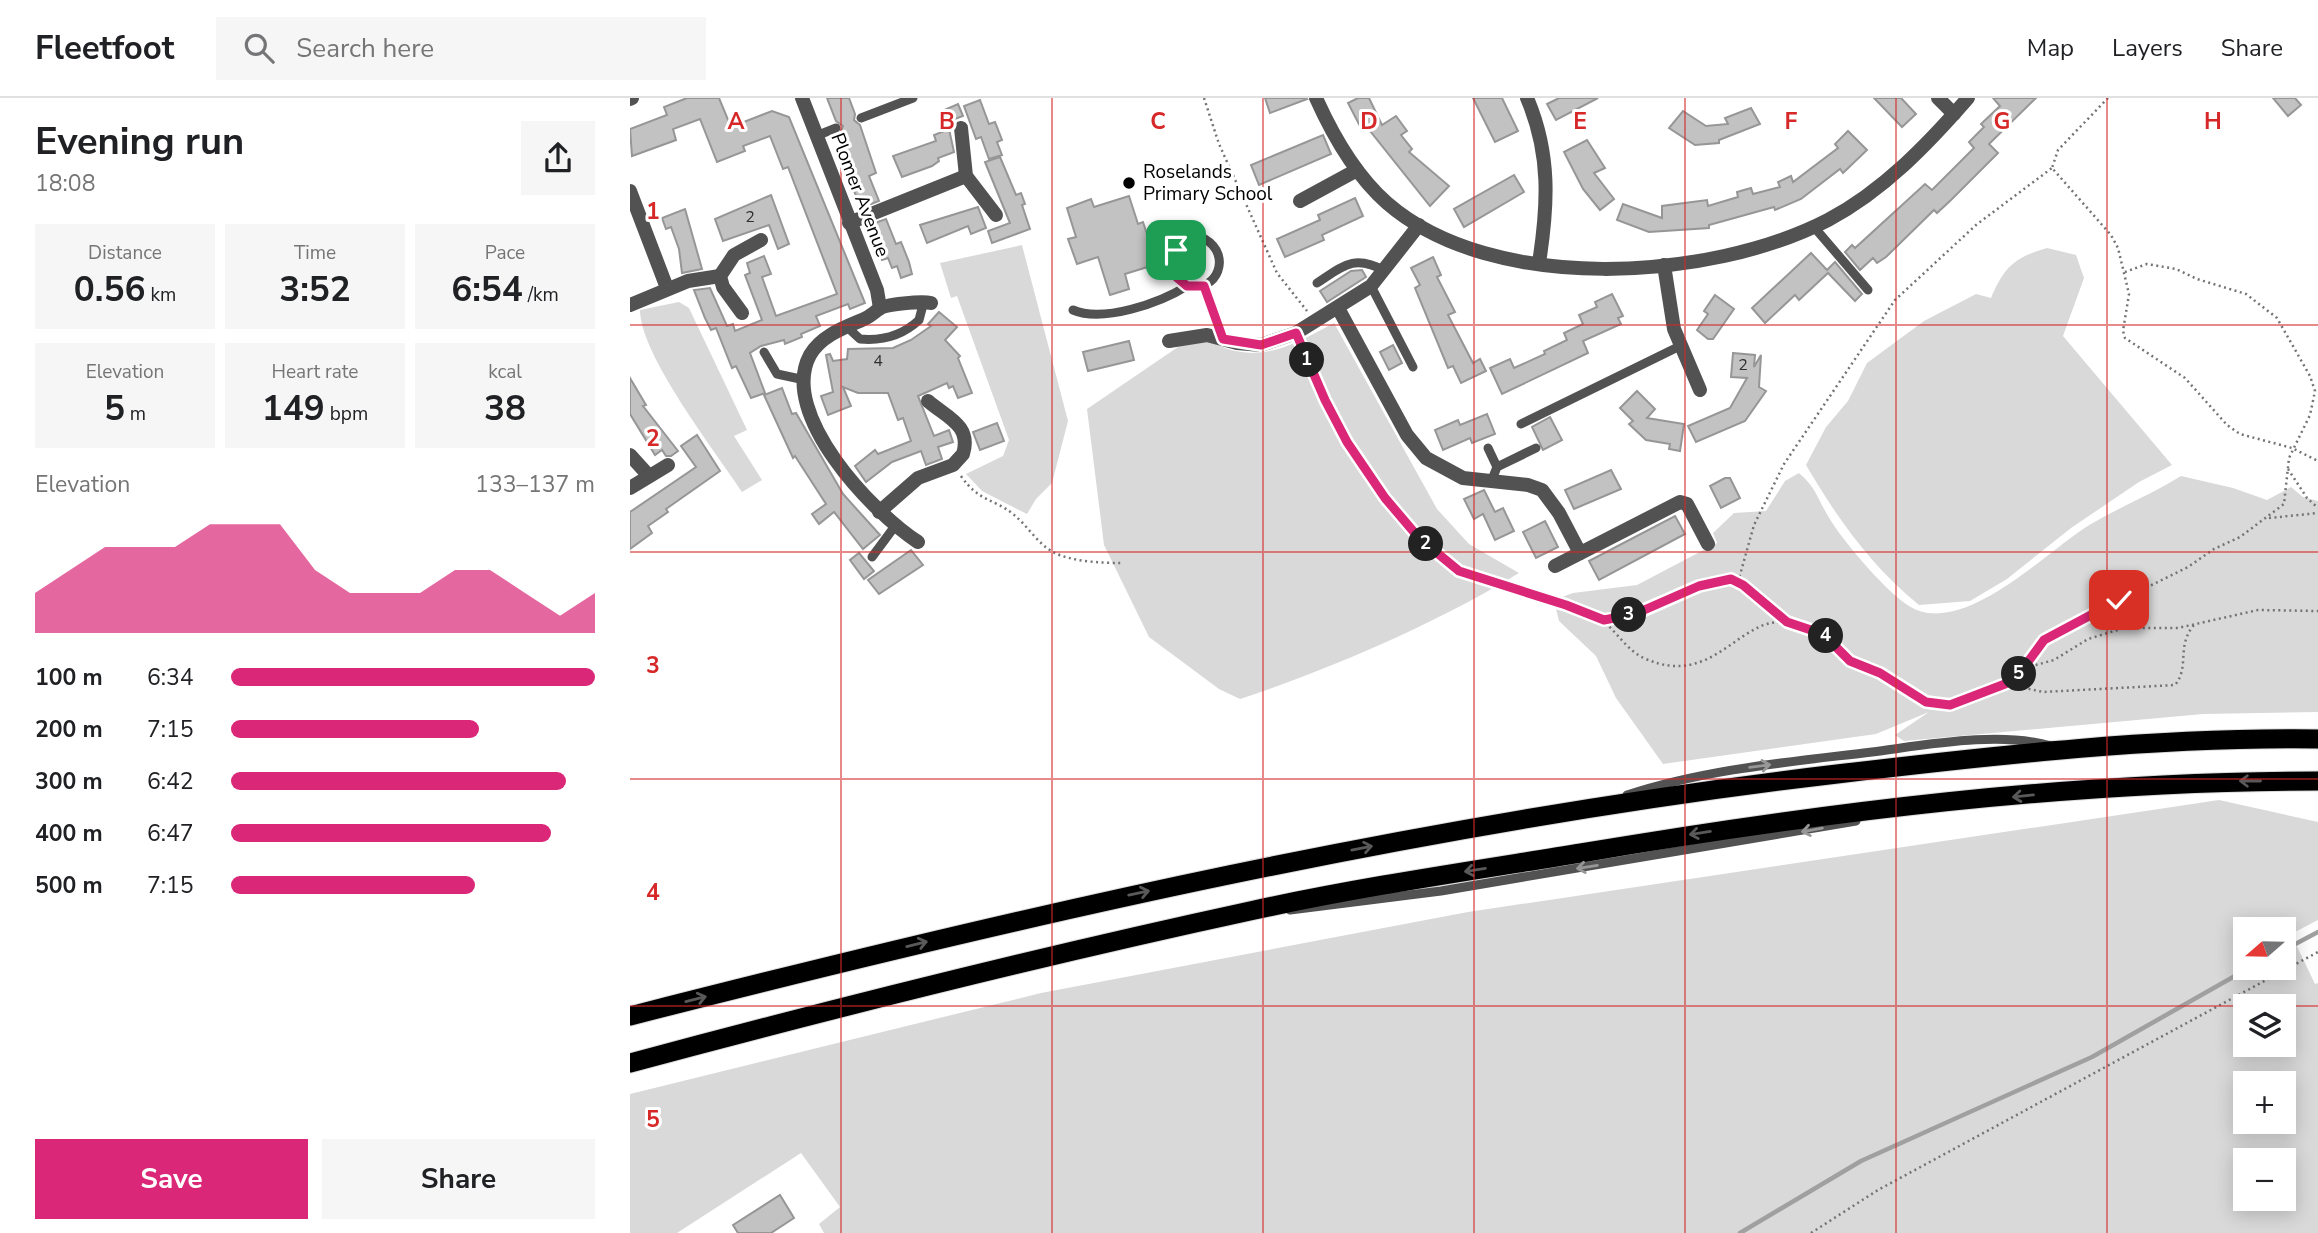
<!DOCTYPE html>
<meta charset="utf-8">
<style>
:root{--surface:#fff;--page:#f6f6f6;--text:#202124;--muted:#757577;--line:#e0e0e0;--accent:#db2777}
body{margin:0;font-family:"Nunito Sans",sans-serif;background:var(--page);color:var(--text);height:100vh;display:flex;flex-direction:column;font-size:26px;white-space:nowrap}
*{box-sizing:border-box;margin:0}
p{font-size:23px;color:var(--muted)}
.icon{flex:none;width:38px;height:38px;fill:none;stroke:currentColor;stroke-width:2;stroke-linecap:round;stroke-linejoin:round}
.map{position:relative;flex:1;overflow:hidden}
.side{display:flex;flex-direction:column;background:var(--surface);width:630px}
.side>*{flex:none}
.needle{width:46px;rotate:250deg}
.fabs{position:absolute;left:1603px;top:819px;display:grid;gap:14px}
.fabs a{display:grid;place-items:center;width:63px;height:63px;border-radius:0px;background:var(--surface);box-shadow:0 4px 18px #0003;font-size:35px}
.pin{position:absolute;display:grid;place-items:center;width:60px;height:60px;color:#fff;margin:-30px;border-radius:14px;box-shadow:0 4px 10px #0006}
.km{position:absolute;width:35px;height:35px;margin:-18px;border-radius:50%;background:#222;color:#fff;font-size:19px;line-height:35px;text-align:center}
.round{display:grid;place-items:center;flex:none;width:74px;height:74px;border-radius:0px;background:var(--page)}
.headline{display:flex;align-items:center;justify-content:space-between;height:119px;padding:0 35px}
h1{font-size:38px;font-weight:700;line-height:52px}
.metrics{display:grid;grid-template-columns:repeat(3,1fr);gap:10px;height:119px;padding:7px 35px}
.metrics div{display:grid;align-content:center;border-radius:0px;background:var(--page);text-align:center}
.metrics b{font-size:35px;font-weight:700}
.metrics small{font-size:19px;font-weight:400}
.metrics p{font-size:19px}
.chart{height:196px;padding:14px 35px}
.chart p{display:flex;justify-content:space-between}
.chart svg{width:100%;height:126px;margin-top:7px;fill:var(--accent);opacity:.7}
.cta{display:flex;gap:14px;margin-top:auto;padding:14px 35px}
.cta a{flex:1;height:80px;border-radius:0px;background:var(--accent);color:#fff;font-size:28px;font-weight:700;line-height:80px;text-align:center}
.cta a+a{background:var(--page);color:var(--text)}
ul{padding:0 35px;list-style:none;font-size:23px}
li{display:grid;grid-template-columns:112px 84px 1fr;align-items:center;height:52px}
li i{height:18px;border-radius:9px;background:var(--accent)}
header{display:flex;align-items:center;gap:42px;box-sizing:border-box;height:98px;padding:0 35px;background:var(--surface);border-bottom:2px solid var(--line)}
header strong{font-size:33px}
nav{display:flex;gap:38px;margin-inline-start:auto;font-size:24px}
.search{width:490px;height:63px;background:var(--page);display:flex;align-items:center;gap:18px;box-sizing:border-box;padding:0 24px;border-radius:0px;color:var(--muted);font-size:26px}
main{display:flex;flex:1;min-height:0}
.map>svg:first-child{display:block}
.green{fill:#d9d9d9;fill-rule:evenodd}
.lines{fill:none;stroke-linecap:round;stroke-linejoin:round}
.stream{stroke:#a0a0a0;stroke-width:4.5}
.building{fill:#c2c2c2;stroke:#969696;stroke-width:2}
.trunk-casing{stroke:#dbdbdb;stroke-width:21}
.path{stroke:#747474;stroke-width:2.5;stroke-dasharray:2 3.5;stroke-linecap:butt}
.service{stroke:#525252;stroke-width:9}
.minor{stroke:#525252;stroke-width:14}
.trunk{stroke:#000;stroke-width:19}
.oneway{stroke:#979797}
.oneway2{stroke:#595959}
.route-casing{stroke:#fff;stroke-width:14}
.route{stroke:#db2777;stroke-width:9}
.grid{fill:none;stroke:#d62828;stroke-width:2;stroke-opacity:0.55}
.poi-dot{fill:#000;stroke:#fff;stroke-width:2.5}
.labels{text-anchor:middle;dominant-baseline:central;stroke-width:6;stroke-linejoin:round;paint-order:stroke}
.number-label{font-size:16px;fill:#303030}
.poi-label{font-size:19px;fill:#000;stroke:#fff;text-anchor:start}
.street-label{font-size:19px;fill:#000;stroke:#fff}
.grid-label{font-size:23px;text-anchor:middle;font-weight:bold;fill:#d62828;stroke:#fff;stroke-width:6;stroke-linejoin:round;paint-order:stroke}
</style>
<header>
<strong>Fleetfoot</strong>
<div class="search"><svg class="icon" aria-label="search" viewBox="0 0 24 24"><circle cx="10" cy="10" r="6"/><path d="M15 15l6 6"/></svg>Search here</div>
<nav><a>Map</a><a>Layers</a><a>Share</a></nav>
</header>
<main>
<section class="side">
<div class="headline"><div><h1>Evening run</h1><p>18:08</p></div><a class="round"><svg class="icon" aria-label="share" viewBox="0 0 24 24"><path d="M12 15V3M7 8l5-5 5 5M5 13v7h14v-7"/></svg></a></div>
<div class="metrics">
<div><p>Distance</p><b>0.56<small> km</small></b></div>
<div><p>Time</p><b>3:52</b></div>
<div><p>Pace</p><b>6:54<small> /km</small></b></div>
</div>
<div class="metrics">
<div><p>Elevation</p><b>5<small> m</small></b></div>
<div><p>Heart rate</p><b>149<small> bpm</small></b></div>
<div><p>kcal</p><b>38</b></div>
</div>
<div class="chart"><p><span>Elevation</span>133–137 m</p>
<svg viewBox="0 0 160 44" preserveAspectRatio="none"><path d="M0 44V30L10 22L20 14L30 14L40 14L50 6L60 6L70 6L80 22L90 30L100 30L110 30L120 22L130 22L140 30L150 38L160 30V44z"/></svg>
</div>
<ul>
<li><b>100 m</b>6:34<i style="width:100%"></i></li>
<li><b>200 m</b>7:15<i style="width:68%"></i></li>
<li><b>300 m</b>6:42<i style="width:92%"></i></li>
<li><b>400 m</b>6:47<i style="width:88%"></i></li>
<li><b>500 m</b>7:15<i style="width:67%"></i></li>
</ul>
<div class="cta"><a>Save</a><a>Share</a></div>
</section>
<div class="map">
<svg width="1688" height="1135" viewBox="0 0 1688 1135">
<rect width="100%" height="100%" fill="#fff"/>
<g class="green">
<polygon points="392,147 438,323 422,385 406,401 397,416 352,393 336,376 373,358 379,342 327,198 321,200 310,165"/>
<path d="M1417,150L1446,157L1454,180L1433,238L1542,367L1509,384L1441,430L1377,481L1340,503L1289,507C1241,468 1207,420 1176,367L1196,329L1218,303L1237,265L1294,223L1346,196L1361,200C1374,169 1385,159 1417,150Z"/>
<path d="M49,204L59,210L117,332L104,338L132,382L112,394C86,354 10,257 10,212Z"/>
<path d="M704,225L807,411L839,446L889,475C807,525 701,571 610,601L589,591L519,539L474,447L457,311L567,236C620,270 653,253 704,225Z"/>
<path d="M1169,375C1186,390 1187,399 1198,418C1211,441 1254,491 1276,506C1330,545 1417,452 1461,426C1490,409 1522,396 1551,378L1603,390L1637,402L1661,389L1673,399L1688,403V614L1573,616L1274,643L1265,637L1299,614L1246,636L1033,666L986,600L966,558L929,523L924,502L943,495L1007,487L1087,445L1083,435L1104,415L1136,413L1155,383Z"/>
<path d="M1589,702L1688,724V822L1661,836L1685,886L1688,885V1135H194L189,1126L210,1109L171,1055L47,1135H0V996L411,895L838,814ZM1615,831H1654V870H1615ZM1615,908H1654V947H1615ZM1654,985V1024H1615V985ZM1654,1062V1101H1615V1062Z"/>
</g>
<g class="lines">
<g class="stream">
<polyline points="1654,852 1688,834"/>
<polyline points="1110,1135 1231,1063 1462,959 1619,870"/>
</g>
</g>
<g class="building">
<polygon points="57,0 89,0 101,29 142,13 159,19 235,205 220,211 218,206 186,218 190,228 171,236 172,239 155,246 154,242 131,248 120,255 135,295 121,300 106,268 102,270 86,230 81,232 75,220 64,192 80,190 97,228 103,226 105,233 132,222 115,177 120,175 117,165 134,158 141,176 132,179 146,218 207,196 158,69 153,71 140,38 113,48 115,53 87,64 70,21 43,31 46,42 2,58 0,31 37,17 34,9"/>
<polygon points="197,0 219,0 225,16 224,22 230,27 246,75 239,78 249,103 231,110 217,76 221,74 217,64 221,62 210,35 213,28 206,23"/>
<polygon points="635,0 676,0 677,1 640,15"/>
<polygon points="728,0 739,0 752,27 766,18 777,33 771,37 782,51 779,54 819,88 800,108 736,28 731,30 718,5"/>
<polygon points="843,0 872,0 888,33 865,44"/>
<polygon points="929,0 968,0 926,22 917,6"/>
<polygon points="1244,0 1271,0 1286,16 1272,29"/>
<polygon points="1363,0 1406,0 1359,46 1368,55 1321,102 1307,115 1304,112 1256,159 1247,165 1243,160 1230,172 1215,154 1222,147 1225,150 1295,86 1302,92 1344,50 1339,44 1354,29 1351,26 1370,8"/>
<polygon points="1643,0 1665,0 1671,7 1658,18"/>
<polygon points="350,2 359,26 365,24 372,42 367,44 372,57 359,61 351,39 346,41 334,8"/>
<polygon points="328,6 333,18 317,24 312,13"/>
<polygon points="1121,10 1130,26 1089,42 1089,45 1065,47 1039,30 1053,13 1076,28 1098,26 1095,20"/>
<polygon points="319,31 324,54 308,60 309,63 302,68 272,79 263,58 306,43 304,37"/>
<polygon points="1218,33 1237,52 1213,75 1210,71 1171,101 1145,112 1144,109 1079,127 1079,130 1019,134 987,122 993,106 1032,120 1032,108 1077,102 1078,108 1108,99 1107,94 1121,90 1123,96 1150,89 1148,84 1161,78 1163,84 1208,50 1205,46"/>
<polygon points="693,37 701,56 629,87 621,67"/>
<polygon points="957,42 975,70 964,75 984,101 970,112 953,91 934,54"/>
<polygon points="370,59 386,97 391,95 395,106 392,107 400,131 362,145 358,133 380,125 355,64"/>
<polygon points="884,77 894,94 834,129 824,111"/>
<polygon points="141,97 159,146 148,151 139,127 93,143 85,121"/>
<polygon points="499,98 508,126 513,124 527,166 495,176 499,191 480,197 468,159 447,166 438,141 446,139 437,110 461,101 464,109"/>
<polygon points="725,100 733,118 692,137 694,142 655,159 647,141 690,122 688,117"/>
<polygon points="348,109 356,130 341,136 338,128 297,145 290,127"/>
<polygon points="55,111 72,171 52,175 49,151 41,129 36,131 32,120"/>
<polygon points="256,121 266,146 271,144 279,164 282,176 271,180 267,168 262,170 258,160 252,162 239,127"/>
<polygon points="1181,155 1197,172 1205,164 1232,196 1225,203 1198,175 1169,202 1165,197 1135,225 1122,210"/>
<polygon points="803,159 811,177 807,179 825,214 818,217 843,265 850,261 856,273 831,285 823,268 818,270 785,190 790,187 781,170"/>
<polygon points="732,172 736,179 697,204 690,193 721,173"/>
<polygon points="982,196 993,218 988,220 991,226 953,243 958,255 872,296 860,270 880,261 884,270 915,256 914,253 937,242 934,235 953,226 949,217 967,209 965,204"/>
<polygon points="1085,197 1104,211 1083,241 1078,241 1067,232 1078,216 1074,213"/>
<polygon points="309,214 327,229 315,242 330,258 328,260 342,295 328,300 323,288 319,290 317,285 288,298 304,338 319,332 323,344 308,349 312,361 296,367 291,353 262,364 236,384 225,368 245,352 248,356 281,343 273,320 268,322 258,295 228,295 213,289 221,308 198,317 191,298 203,294 196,257 200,256 203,263 217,261 218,251 263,250 281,242 301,228 298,226"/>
<polygon points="499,243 504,262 458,273 453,254"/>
<polygon points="763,247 772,265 759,272 750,254"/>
<polygon points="1103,255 1125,257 1124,269 1131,257 1129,289 1136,293 1115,323 1066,344 1058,328 1100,310 1117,280 1101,279"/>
<polygon points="0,280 16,307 13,308 48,353 41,358 36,358 32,352 25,357 0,316"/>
<polygon points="152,290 162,316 166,315 213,396 250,437 233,451 204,414 189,426 182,416 196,406 165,358 163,360 134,297"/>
<polygon points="1007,293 1025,311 1017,320 1054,326 1050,353 1039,351 1040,346 1016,342 999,326 1003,323 990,310"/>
<polygon points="857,316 865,336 842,345 840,340 813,352 805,332 828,322 830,327"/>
<polygon points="920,319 932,342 913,352 902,329"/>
<polygon points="367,325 374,343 350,352 343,334"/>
<polygon points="67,337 90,373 36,411 38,414 18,428 22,435 0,451 0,414 66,369 51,348"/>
<polygon points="981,372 991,391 944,411 935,392"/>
<polygon points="1095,380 1100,380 1110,400 1091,410 1080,388"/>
<polygon points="854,392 865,414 873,410 884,433 865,442 853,416 844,421 834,401"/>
<polygon points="1045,418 1055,436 969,482 959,463"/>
<polygon points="915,423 928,449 906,460 893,434"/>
<polygon points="281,452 293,467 249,496 238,482"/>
<polygon points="229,455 244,473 234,481 220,462"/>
<polygon points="150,1097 164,1120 141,1135 108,1135 103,1127"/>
</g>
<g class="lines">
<defs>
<g id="trunk">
<path d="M0,918C398,816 799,724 1207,676C1367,657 1527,639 1688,641"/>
<path d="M0,965C205,910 412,858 620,813C729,789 840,773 951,755C1194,714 1441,683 1688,683"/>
</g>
</defs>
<use href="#trunk" class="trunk-casing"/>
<g class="path">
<polyline points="574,0 589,46 647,175 677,213"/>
<polyline points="1478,0 1428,52 1422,70 1481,137 1488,150 1499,196 1493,233 1495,240 1555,280 1597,327 1610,336 1662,350 1688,363"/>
<path d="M671,248L717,344L755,400L789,440L829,473L964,517C985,528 994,552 1016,561C1085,591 1111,515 1158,525C1173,528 1190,533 1202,543C1208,549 1213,558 1220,563C1229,569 1240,570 1250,575C1262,582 1272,592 1285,599C1314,615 1349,602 1375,586C1395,573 1403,550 1423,536L1558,469L1584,451L1610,439L1654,406L1659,360L1680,317L1685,293L1680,278L1647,220L1616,196L1567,181L1546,171L1517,166L1495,174"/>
<polyline points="1658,371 1677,400 1688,410"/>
<path d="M331,378C349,404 363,400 383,416C397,427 407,445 423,454C442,464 472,465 493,465"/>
<polyline points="1639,420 1688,415"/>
<polyline points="1108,484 1124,427 1154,366 1265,202 1346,127 1422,70"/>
<polyline points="1458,518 1510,527"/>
<polyline points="974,522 1005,516 1069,488 1100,481 1113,487 1157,524"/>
<polyline points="1395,570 1424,562 1458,541 1494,530 1548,530 1628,512 1688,513"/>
<path d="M1377,586L1413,594L1545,587C1560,569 1546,548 1564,527"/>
<polyline points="1181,1135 1248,1092 1688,854"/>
</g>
<g class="service">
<polyline points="231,20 283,0"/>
<polyline points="186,38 206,30"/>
<polyline points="1184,129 1238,192"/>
<path d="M687,185C713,168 724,156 755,173"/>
<polyline points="741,188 783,269"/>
<polyline points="574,189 593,241"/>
<path d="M443,212C473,225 530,205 557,188C588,195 602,157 575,141L551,146L542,160L544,177L557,188"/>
<path d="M217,229L230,241C252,243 273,237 289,222L294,203"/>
<polyline points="134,254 147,276 175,282"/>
<polyline points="891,326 1050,248"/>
<polyline points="858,350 867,369"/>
<polyline points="861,384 867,369 906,350"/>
<polyline points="242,459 265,428"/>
<path d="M997,697C1076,671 1159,664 1242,654C1296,647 1369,633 1421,648"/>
<polyline points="660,812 811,793 1226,723"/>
</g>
<g class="minor">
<polyline points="172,0 247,192 250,210"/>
<path d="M686,0C703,38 725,77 757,105C863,197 1080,183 1198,122C1253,93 1298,46 1338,0"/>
<path d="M897,0C921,56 918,107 909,165"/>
<polyline points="1308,0 1324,16"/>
<polyline points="0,1 2,0"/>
<polyline points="331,30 336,78 366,117"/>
<polyline points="0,93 37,190"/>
<polyline points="670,103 727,72"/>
<polyline points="219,125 336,78"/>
<polyline points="1034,167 1044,231 1070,292"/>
<polyline points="0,207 58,183 90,178"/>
<polyline points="708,210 777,337 796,360 833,380 898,387 912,392 929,415 950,455"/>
<polyline points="112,215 93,189 90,178 104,157 131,142"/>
<polyline points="539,243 577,237 607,245 631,247 666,235 741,188 789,127"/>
<polyline points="0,357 19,378"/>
<polyline points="0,390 38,367"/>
<path d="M249,414L288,380L323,367L333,356C342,327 316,319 298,303"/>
<path d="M288,444C243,415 148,316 180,257C191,238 213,230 232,222C240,219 243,215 249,211C255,206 292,203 301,205"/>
<polyline points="925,468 1050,404 1057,406 1078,446"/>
</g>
<use href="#trunk" class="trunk"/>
</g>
<defs><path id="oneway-shaft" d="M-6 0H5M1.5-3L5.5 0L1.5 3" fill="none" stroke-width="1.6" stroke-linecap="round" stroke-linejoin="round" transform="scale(1.75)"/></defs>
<g class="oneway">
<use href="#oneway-shaft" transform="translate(1130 668) rotate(-7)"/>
<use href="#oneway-shaft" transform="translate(1182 732) rotate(170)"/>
<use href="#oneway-shaft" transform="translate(957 769) rotate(171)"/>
</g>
<g class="oneway2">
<use href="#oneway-shaft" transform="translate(1620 683) rotate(180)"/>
<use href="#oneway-shaft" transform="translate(1393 698) rotate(174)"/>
<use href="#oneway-shaft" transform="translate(1070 735) rotate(171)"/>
<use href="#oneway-shaft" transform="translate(732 750) rotate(-11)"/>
<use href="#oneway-shaft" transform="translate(845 772) rotate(171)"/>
<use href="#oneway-shaft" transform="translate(509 795) rotate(-12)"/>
<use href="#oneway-shaft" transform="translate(287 846) rotate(-14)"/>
<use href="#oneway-shaft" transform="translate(66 901) rotate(-14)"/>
</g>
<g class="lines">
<defs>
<polyline id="route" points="546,152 542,160 544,177 557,188 574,188 593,241 631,247 666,235 695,302 717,344 755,400 789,440 829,473 936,507 974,522 1005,516 1069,488 1101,481 1113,487 1157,524 1193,536 1220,563 1250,575 1296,604 1320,607 1375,586 1389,576 1414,542 1489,502"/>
</defs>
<use href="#route" class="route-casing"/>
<use href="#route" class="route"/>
</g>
<path class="grid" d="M211,0V1135M422,0V1135M633,0V1135M844,0V1135M1055,0V1135M1266,0V1135M1477,0V1135M0,227H1688M0,454H1688M0,681H1688M0,908H1688"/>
<circle class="poi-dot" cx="499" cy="85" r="7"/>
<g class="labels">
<g class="number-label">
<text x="120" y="119">2</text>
<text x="248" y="263">4</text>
<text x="1113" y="267">2</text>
</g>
<g class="poi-label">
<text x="513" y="74">Roselands<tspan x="513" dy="22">Primary School</tspan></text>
</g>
<g class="street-label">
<text transform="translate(230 97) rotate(69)">Plomer Avenue</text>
</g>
</g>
<g class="grid-label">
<text x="106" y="31">A</text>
<text x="317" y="31">B</text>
<text x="528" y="31">C</text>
<text x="739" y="31">D</text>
<text x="950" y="31">E</text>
<text x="1161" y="31">F</text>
<text x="1372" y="31">G</text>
<text x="1583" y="31">H</text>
<text x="23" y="121">1</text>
<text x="23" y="348">2</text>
<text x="23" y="575">3</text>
<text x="23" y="802">4</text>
<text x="23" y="1029">5</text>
</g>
</svg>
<div class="fabs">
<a><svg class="needle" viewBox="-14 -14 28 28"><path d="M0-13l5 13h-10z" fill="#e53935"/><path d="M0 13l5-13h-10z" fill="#757577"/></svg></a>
<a><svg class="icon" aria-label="layers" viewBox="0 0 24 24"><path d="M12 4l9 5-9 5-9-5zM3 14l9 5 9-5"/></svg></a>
<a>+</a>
<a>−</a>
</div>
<div class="pin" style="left:546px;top:152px;background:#1e9e55"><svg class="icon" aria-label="arrive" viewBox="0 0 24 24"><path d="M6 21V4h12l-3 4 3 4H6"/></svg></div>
<div class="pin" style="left:1489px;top:502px;background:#d93025"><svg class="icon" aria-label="check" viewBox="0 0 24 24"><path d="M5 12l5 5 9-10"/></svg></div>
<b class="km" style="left:677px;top:262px">1</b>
<b class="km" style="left:796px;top:446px">2</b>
<b class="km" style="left:999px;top:517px">3</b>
<b class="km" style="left:1196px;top:538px">4</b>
<b class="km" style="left:1389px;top:576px">5</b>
</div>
</main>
